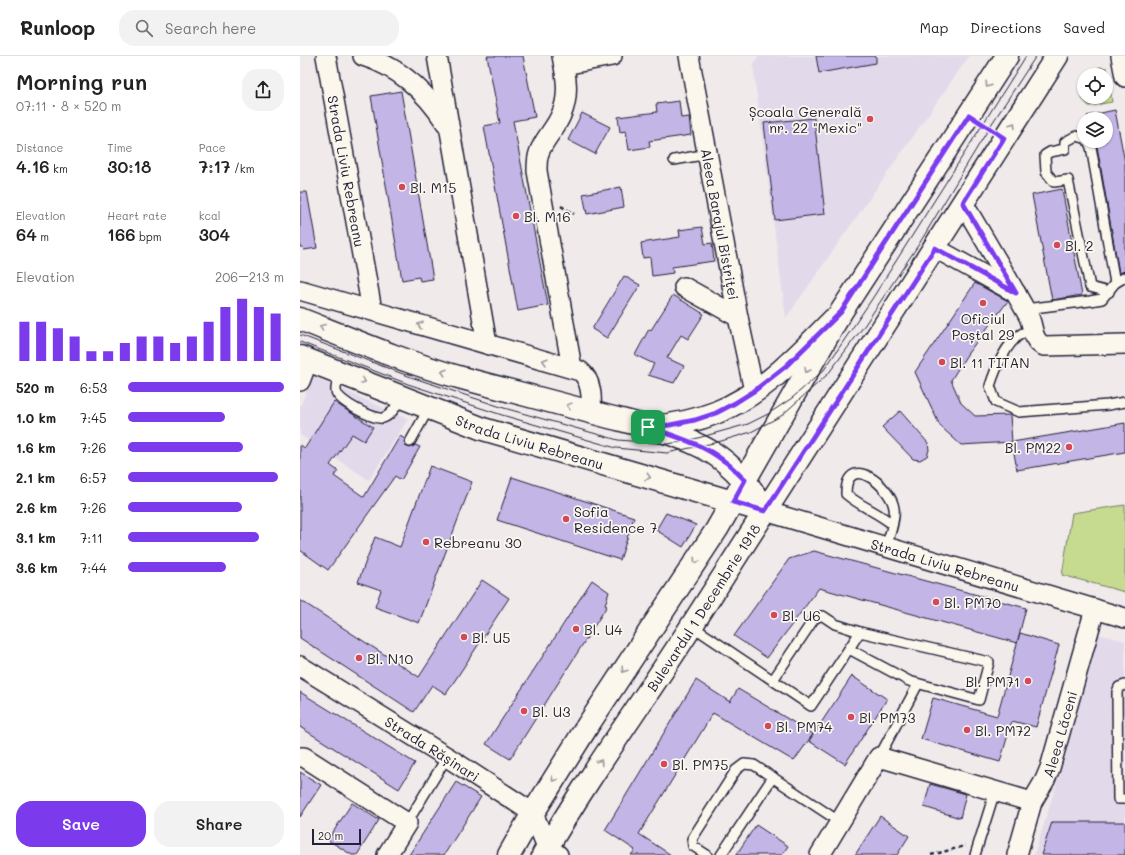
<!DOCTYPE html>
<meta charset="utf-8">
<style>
:root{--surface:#fff;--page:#f2f2f2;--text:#222;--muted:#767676;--line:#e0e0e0;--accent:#7c3aed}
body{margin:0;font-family:Mali,sans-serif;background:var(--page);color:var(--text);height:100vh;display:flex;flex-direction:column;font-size:15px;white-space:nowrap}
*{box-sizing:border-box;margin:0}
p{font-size:13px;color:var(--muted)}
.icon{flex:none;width:22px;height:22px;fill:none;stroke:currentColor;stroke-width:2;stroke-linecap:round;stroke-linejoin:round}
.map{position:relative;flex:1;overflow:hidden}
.sheet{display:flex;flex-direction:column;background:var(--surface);width:300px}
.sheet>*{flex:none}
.fabs{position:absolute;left:777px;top:12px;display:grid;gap:8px}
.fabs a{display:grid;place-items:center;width:36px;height:36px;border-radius:50%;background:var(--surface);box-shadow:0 1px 3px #0004;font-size:20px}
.scale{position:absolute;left:12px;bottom:10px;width:49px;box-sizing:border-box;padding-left:4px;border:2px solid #22223b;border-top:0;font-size:11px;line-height:14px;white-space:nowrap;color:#22223b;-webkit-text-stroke:3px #fbf7ec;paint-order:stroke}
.pin{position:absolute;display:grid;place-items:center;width:34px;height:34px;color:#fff;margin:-17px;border-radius:8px;box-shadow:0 2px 6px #0006}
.round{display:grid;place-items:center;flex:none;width:42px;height:42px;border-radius:16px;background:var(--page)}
.head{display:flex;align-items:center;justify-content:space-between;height:68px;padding:0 16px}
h1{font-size:22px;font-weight:600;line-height:30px}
.figures{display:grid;grid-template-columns:repeat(3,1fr);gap:6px;height:68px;padding:4px 16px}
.figures div{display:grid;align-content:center}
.figures b{font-size:17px;font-weight:600}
.figures small{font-size:11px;font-weight:400}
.figures p{font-size:11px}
.chart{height:112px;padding:8px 16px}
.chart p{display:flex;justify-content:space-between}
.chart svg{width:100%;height:72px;margin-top:4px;stroke:var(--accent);stroke-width:6}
.cta{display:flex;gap:8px;margin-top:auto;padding:8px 16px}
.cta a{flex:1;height:46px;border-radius:16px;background:var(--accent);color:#fff;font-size:16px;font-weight:600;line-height:46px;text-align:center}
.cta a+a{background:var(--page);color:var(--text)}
ul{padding:0 16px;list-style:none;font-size:13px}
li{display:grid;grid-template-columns:64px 48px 1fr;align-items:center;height:30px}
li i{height:10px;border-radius:5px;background:var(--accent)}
header{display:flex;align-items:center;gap:24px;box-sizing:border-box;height:56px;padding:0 20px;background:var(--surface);border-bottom:1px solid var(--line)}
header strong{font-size:19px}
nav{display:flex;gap:22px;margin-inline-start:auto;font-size:14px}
.search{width:280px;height:36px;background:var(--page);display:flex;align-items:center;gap:10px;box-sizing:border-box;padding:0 14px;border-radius:16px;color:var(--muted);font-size:15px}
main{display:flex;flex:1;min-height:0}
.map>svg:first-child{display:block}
.built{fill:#e2daea}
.green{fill:#c6db90;stroke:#747e66}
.building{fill:#c3b5e6;stroke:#22223b}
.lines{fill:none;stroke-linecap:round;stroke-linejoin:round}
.service-casing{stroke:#22223b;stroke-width:12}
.minor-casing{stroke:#22223b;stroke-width:22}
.tertiary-casing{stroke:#22223b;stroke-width:25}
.secondary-casing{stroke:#22223b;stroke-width:25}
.path{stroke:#22223b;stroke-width:2.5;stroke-dasharray:4 3;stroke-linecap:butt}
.service{stroke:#fbf7ec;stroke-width:9}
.minor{stroke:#fbf7ec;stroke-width:19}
.tertiary{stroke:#fbf7ec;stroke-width:22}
.secondary{stroke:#fbf7ec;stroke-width:22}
.tram{stroke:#22223b;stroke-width:1}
.oneway{stroke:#99979c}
.route-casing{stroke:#fff;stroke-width:8}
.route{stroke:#7c3aed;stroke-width:5}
.poi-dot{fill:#d1495b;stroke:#fbf7ec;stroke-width:1.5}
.labels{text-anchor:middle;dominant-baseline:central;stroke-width:3.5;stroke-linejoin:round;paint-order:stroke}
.poi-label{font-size:14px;fill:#22223b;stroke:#fbf7ec;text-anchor:start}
.street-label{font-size:14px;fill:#22223b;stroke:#fbf7ec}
</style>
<header>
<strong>Runloop</strong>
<div class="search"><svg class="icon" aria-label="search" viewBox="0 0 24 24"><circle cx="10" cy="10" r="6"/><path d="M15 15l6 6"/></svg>Search here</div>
<nav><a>Map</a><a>Directions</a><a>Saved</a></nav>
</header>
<main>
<section class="sheet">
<div class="head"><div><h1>Morning run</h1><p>07:11 · 8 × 520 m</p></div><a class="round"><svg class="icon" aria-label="share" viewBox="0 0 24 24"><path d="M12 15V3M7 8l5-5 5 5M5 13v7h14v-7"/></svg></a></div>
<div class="figures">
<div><p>Distance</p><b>4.16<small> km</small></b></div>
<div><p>Time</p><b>30:18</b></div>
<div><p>Pace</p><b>7:17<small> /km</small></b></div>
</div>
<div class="figures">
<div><p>Elevation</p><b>64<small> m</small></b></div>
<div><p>Heart rate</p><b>166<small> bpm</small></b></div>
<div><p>kcal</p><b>304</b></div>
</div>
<div class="chart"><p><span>Elevation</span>206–213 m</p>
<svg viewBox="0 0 160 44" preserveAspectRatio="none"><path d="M5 44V20M15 44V20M25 44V24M35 44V29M45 44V38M55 44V38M65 44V33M75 44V29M85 44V29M95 44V33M105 44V29M115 44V20M125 44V11M135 44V6M145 44V11M155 44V15"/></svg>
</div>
<ul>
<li><b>520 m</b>6:53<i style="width:100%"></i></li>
<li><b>1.0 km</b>7:45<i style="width:62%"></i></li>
<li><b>1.6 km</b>7:26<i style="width:74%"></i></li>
<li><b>2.1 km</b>6:57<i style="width:96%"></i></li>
<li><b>2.6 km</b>7:26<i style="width:73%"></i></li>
<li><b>3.1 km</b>7:11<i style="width:84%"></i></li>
<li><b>3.6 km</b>7:44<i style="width:63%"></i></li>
</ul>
<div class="cta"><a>Save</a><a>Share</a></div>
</section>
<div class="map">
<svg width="825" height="799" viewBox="0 0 825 799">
<rect width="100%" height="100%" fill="#f0eaeb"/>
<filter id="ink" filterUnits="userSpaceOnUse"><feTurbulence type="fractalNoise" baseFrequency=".025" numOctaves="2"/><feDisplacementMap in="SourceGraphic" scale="8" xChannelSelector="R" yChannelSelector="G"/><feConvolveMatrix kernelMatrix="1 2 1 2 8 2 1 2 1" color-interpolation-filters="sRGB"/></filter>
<g filter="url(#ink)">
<g class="built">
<polygon points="458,0 669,0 486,262 453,10"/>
<polygon points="13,320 108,363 69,424 0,379 0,351"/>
<polygon points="797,578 825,585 825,799 734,799 761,714"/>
</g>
<g class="green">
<polygon points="799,11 807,12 812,46 789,50 781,41 784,36 784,41 806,41 806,19 794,19"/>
<polygon points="825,449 825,536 762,519 772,457"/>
</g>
<g class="building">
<polygon points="187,0 223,0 235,61 213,65 248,249 218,255 184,70 200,67"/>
<polygon points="516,0 576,0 576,7 519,17"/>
<polygon points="101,35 133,223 120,225 119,221 102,224 71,40"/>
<polygon points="379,45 381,62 389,61 391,79 349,85 350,91 329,94 326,75 320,76 318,61 357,56 356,48"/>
<polygon points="815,54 825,107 825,215 819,217 797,90 795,85 806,85 806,63 788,63 787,60"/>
<polygon points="282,57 310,71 295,98 268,84"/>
<polygon points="514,62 525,158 475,164 464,67"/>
<polygon points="321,131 324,151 287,158 283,138"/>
<polygon points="762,133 782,239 752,244 732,139"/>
<polygon points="0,136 7,136 17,192 4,194 3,191 0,191"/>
<polygon points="402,171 405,188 412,187 414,205 372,211 373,217 352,220 350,201 343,202 341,187 380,181 379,174"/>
<polygon points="324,220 340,229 307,282 292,273"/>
<polygon points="675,227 708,245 668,297 651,324 661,347 675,360 710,359 712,386 661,389 640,370 615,316"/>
<polygon points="373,239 404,258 388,283 381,279 367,302 384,310 374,327 348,319 354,308 335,299 349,273 351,274"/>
<polygon points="34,346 73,371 64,385 52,378 30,409 38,415 34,420 64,441 100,380 105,383 104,386 107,391 110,392 115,389 120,391 101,424 95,420 28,514 0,494 0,389 5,392"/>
<polygon points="600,355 628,387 629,394 627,400 620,404 613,403 582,371"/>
<polygon points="825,367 825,396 717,414 712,386"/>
<polygon points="130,410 172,426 119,567 75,551 81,534 58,526 75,481 100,491"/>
<polygon points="212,421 334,461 320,504 197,464"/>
<polygon points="366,457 396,469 383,491 356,474"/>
<polygon points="514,495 726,552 717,587 519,532 467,602 434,580 489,503"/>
<polygon points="182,524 209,542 146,638 132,629 114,656 0,582 0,544 119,621"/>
<polygon points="292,524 309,536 305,549 307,550 210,703 186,688"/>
<polygon points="720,577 759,589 736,671 712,665 700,706 621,683 633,642 697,660"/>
<polygon points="552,620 587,643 545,708 509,685"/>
<polygon points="396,624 430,646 438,633 513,678 494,705 413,657 339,778 371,799 331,799 335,794 305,774"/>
<polygon points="0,636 115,707 99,733 0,671"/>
<polygon points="0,716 21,729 0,761"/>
<polygon points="156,726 181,741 144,799 109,799"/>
<polygon points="630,728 666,738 660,762 624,751"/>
<polygon points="52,747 79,764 57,799 52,799 28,784"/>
<polygon points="580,760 609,780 597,799 555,799"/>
<polygon points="752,766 825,766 825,799 741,799"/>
<polygon points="456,769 488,790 482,799 436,799"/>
</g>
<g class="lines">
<defs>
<g id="service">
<polyline points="784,82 776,80 765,86 765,93 750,96 745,99 746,116 754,126 768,124 790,231 809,236"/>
<polyline points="788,85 791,91 815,227"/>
<polyline points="374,104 408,98"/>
<polyline points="725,253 790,245 802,243 815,227 825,221"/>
<path d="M733,275C729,276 724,276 721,278C706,287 695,314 690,330L696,346L719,356L808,349L825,346"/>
<path d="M41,317C39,322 35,330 36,335C37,345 74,364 83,362C92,359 97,349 101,341"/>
<polyline points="110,386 129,352"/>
<path d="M586,491C589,481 596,463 594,452C591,430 546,395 546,438C560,450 577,456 592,468"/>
<polyline points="392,570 511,650 560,576"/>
<polyline points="473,624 514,563 519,560 523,560 535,568 560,576 689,606 679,644 609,625 549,593"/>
<polyline points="825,629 819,631 817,636 818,743 825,743"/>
<polyline points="579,701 618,628"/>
<polyline points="107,767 147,701"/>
<polyline points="407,799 393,790 392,783 436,714 444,708 454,709 540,766"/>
<polyline points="421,799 473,721"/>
<polyline points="675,799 695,735"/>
</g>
<g id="minor">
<path id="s1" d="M26,0L72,254"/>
<path d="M63,0C99,11 126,36 146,67"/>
<polyline points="137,0 187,288"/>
<path d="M262,0C266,19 270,40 261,59C256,72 243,84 239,97C237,102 237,109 237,115L272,312"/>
<path id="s2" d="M389,0L438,261L454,335"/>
<polyline points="821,0 825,21"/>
<polyline points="264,9 312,0"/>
<path d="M663,147C685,184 707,221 728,259C734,269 731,285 744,290L825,288"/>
<polyline points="635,192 716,237"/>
<polyline points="384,231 438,261"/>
<path d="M0,234L280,315C292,324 292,342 291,356"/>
<polyline points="0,325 8,304"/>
<path id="s3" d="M465,455L825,562"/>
<path id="s4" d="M0,610L147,701L233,757L247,791L258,799"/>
<polyline points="0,701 4,701 107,767 87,799"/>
<polyline points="520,799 579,701 732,746"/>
<path id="s5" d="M717,799L732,746L745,724L750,712L795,553"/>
</g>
<g id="tertiary">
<path d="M0,263C53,284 107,307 162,322C209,334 255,347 302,359C339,369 380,377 413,397C436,412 452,432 465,455"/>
<path id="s6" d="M0,301L183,373L450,451"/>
<path d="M352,371C373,369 395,365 415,357C462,339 498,299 533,264"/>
</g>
<g id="secondary">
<polyline points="209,799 233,757 288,669 417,473 541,256 707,0"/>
<path id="s7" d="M243,799C290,717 346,642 396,563C516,375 637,188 757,0"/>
</g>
</defs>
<use href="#service" class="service-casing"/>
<use href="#minor" class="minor-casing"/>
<use href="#tertiary" class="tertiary-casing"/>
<use href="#secondary" class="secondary-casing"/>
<g class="path">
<polyline points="261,150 274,158"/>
<polyline points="631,799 665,790"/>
</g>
<use href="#service" class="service"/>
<use href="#minor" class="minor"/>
<use href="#tertiary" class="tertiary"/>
<use href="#secondary" class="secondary"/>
<g class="tram">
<polyline points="0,279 111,321 204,352 318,384 367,388 387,385 448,368 468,358 492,342 524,314 572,243 726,0"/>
<polyline points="0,286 108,328 202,359 316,392 367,397 418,386 451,376 481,360 528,318 564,270 619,188 689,72 736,0"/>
</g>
</g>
<defs><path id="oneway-chevron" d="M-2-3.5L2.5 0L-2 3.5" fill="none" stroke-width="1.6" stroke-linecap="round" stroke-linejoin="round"/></defs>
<g class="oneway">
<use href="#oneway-chevron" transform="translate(688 29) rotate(123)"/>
<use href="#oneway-chevron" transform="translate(713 69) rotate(-58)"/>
<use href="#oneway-chevron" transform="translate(120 269) rotate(-164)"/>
<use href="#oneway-chevron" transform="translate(22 271) rotate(-159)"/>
<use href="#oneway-chevron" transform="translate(245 305) rotate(-164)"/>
<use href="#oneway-chevron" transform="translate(507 314) rotate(120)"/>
<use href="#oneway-chevron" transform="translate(144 316) rotate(-162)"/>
<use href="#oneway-chevron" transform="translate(63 325) rotate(21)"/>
<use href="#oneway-chevron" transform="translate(269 350) rotate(-165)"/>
<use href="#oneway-chevron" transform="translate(348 421) rotate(16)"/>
<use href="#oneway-chevron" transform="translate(396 505) rotate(123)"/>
<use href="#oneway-chevron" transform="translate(324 614) rotate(123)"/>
<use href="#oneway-chevron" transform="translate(300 706) rotate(-58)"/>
<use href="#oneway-chevron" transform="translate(254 723) rotate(122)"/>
</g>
</g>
<g class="lines" filter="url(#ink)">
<defs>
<path id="route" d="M669,59L704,82L663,147L716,237L635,192L465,455L433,446L445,424C438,418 432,410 424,405C403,388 374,380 348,371L370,369L395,364L416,357L435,347L454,335L486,310L541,256Z"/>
</defs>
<use href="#route" class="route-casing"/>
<use href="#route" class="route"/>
</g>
<g class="poi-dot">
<circle cx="570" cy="63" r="4"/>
<circle cx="102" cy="131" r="4"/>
<circle cx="216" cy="160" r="4"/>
<circle cx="757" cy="189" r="4"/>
<circle cx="683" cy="247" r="4"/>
<circle cx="642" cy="306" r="4"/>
<circle cx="769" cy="391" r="4"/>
<circle cx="266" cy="463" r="4"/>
<circle cx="126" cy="486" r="4"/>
<circle cx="636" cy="546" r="4"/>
<circle cx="474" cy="559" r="4"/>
<circle cx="276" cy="573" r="4"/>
<circle cx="164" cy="581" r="4"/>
<circle cx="59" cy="602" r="4"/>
<circle cx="728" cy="625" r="4"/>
<circle cx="224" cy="655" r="4"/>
<circle cx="551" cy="661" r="4"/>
<circle cx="468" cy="670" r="4"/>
<circle cx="667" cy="674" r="4"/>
<circle cx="364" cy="708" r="4"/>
</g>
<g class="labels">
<g class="poi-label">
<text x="562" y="55" text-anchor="end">Școala Generală<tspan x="562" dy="16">nr. 22 "Mexic"</tspan></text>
<text x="110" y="131">Bl. M15</text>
<text x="224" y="160">Bl. M16</text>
<text x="765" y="189">Bl. 2</text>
<text x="683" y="262" text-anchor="middle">Oficiul<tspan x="683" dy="16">Poștal 29</tspan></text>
<text x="650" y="306">Bl. 11 TITAN</text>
<text x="761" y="391" text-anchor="end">Bl. PM22</text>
<text x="274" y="455">Sofia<tspan x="274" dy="16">Residence 7</tspan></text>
<text x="134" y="486">Rebreanu 30</text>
<text x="644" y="546">Bl. PM70</text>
<text x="482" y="559">Bl. U6</text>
<text x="284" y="573">Bl. U4</text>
<text x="172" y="581">Bl. U5</text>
<text x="67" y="602">Bl. N10</text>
<text x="720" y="625" text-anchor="end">Bl. PM71</text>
<text x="232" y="655">Bl. U3</text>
<text x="559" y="661">Bl. PM73</text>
<text x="476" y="670">Bl. PM74</text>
<text x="675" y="674">Bl. PM72</text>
<text x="372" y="708">Bl. PM75</text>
</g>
<g class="street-label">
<text stroke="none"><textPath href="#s1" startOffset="117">Strada Liviu Rebreanu</textPath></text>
<text stroke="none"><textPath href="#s2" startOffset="171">Aleea Barajul Bistriței</textPath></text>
<text stroke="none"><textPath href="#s6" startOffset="245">Strada Liviu Rebreanu</textPath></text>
<text stroke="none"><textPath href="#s3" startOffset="188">Strada Liviu Rebreanu</textPath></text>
<text stroke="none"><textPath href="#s7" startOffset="295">Bulevardul 1 Decembrie 1918</textPath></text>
<text stroke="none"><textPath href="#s5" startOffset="129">Aleea Lăceni</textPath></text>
<text stroke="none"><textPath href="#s4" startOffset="156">Strada Rășinari</textPath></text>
</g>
</g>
</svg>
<div class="fabs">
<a><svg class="icon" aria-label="locate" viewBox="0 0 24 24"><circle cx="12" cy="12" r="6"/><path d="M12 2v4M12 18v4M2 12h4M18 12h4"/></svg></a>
<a><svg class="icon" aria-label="layers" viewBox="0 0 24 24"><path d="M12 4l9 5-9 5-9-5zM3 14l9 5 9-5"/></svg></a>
</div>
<div class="scale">20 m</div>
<div class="pin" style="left:348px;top:371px;background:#1e9e55"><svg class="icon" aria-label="arrive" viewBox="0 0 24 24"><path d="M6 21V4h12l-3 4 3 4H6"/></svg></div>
</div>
</main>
